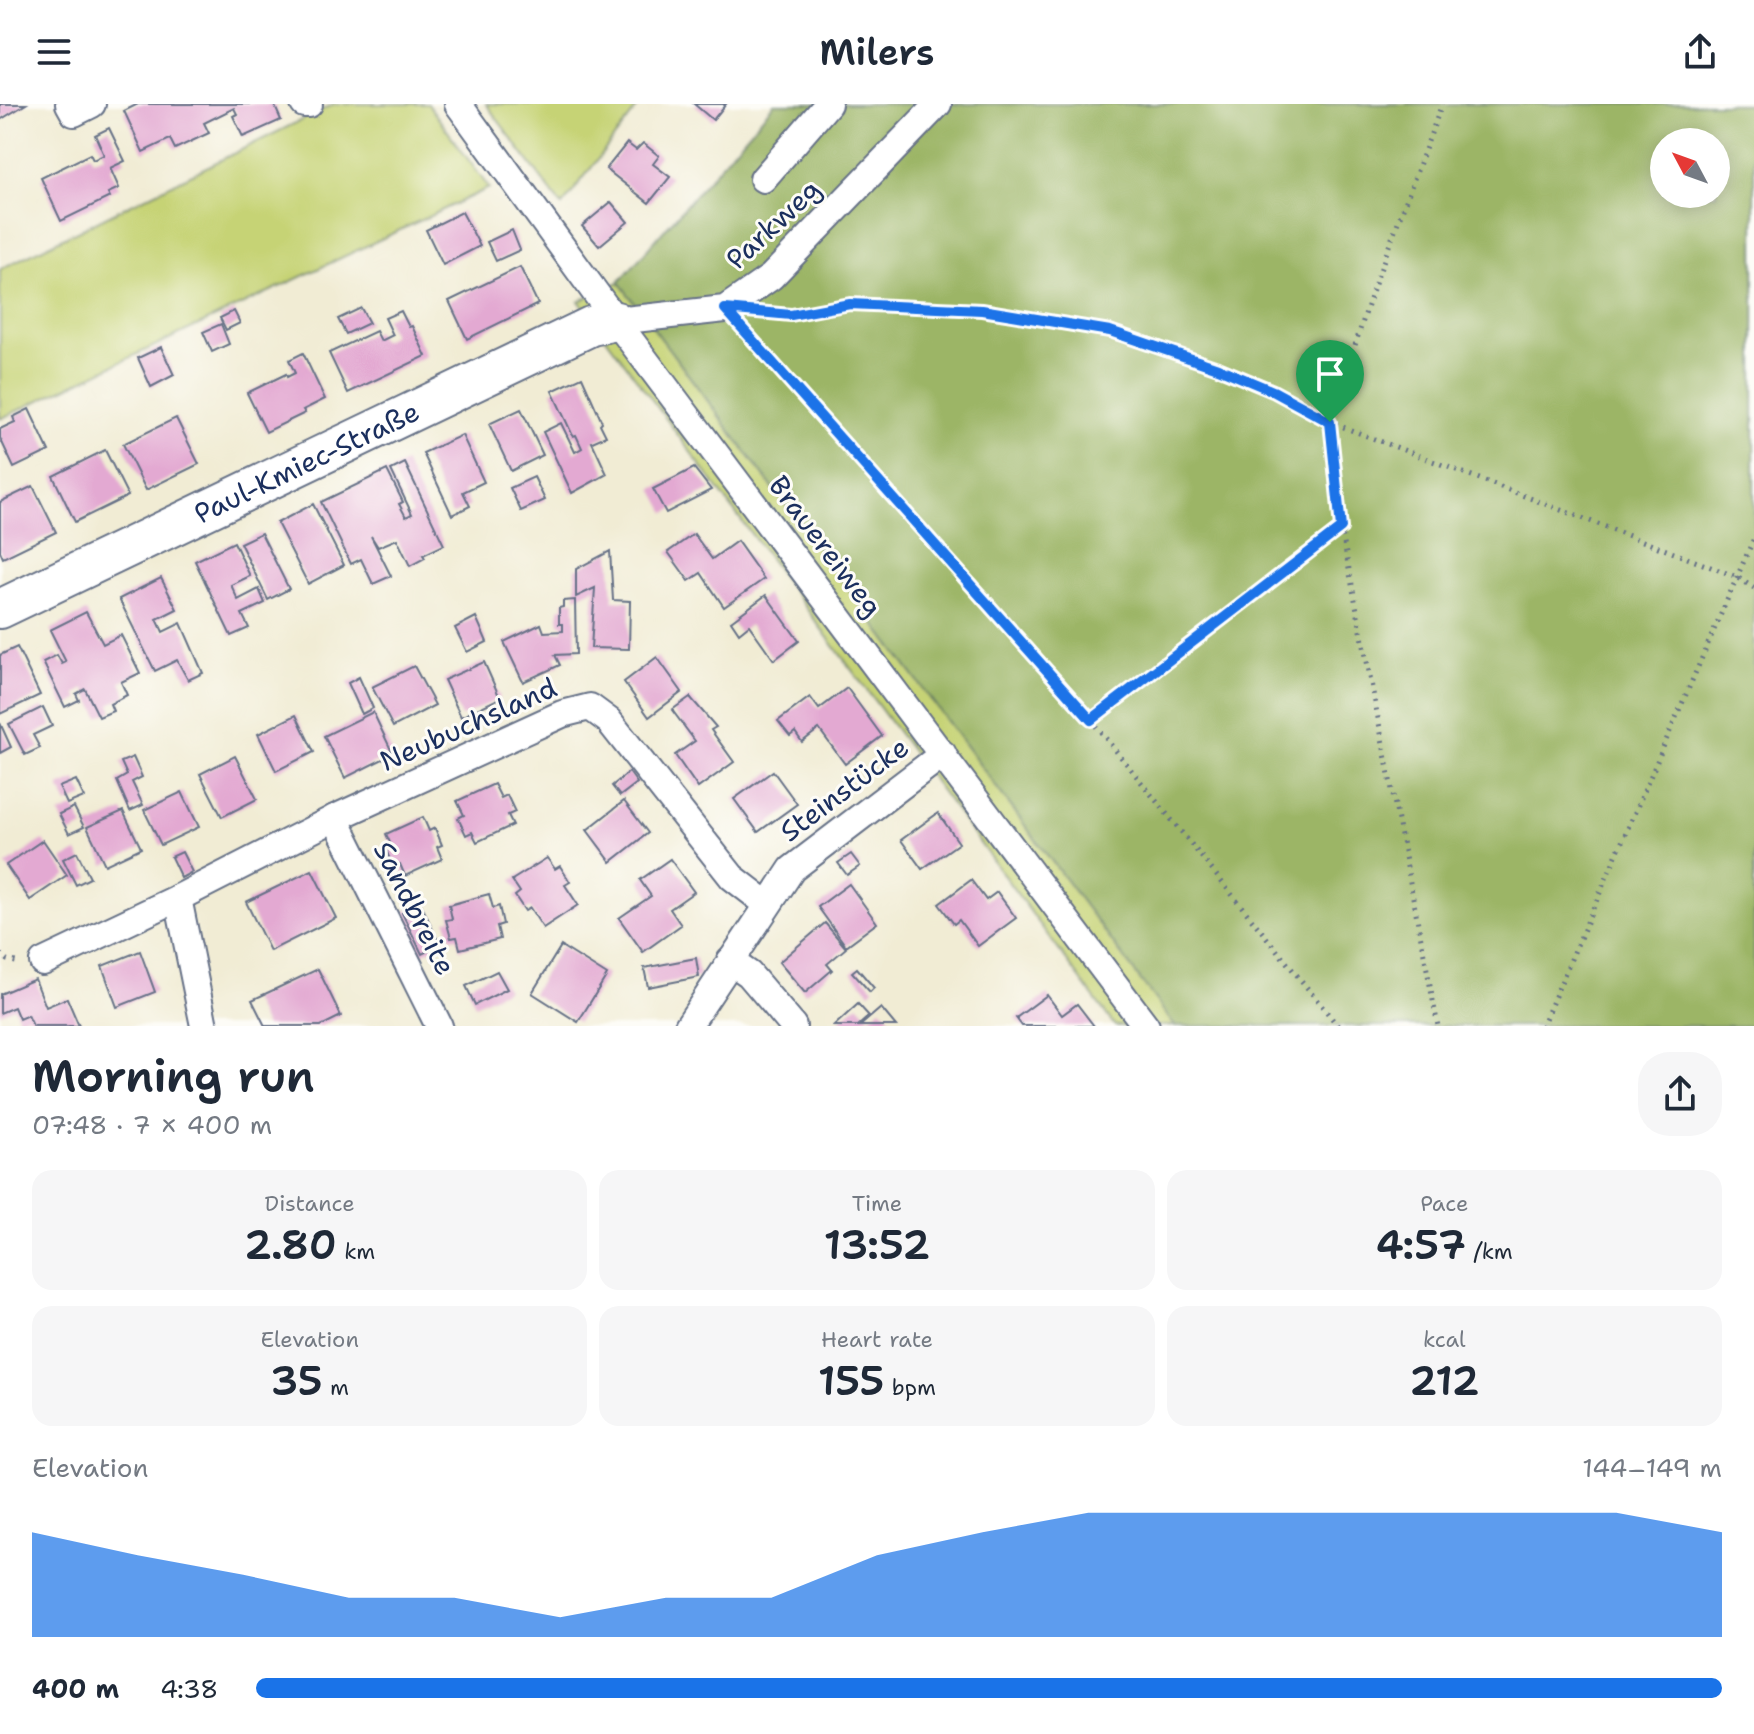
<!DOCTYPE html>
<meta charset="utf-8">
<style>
:root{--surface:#fff;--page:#f6f6f7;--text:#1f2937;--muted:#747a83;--accent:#1a73e8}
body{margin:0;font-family:"Shantell Sans",sans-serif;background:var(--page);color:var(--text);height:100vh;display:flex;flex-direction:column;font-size:30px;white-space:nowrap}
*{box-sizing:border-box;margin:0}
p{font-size:26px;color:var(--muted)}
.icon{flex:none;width:44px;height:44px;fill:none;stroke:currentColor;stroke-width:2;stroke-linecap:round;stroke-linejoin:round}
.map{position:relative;height:922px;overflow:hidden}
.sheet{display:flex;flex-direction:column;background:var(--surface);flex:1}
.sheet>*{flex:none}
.needle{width:52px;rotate:311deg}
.tools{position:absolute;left:1650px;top:24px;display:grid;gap:16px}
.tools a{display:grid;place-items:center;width:80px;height:80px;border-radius:50%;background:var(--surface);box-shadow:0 4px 20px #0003;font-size:40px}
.pin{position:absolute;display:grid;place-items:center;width:68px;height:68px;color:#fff;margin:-82px -34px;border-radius:50% 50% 50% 0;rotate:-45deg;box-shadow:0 0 8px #0007}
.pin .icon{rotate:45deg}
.round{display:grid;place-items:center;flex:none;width:84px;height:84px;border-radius:32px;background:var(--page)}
.head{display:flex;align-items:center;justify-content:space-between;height:136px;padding:0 32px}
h1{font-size:44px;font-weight:600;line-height:60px}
.figures{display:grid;grid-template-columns:repeat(3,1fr);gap:12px;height:136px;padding:8px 32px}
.figures div{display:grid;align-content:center;border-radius:20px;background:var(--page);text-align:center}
.figures b{font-size:40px;font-weight:600}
.figures small{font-size:22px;font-weight:400}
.figures p{font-size:22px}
.chart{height:224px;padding:16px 32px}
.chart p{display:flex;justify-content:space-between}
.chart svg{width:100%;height:144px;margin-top:8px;fill:var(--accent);opacity:.7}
ul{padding:0 32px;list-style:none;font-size:26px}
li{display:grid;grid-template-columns:128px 96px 1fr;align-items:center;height:60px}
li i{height:20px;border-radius:10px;background:var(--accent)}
header{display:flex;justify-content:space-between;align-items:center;height:104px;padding:0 32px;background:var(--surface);font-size:36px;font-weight:600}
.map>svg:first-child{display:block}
.green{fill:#c6d375;stroke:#70816a;stroke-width:2}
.forest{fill:#9cb566;stroke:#5c7262;stroke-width:2;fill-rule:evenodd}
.building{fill:#e3a9d2}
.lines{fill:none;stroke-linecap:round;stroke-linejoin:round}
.street-casing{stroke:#667187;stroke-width:30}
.secondary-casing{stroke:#667187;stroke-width:42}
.path{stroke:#667187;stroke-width:5;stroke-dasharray:2 6;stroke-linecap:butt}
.street{stroke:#fff;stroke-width:26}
.secondary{stroke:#fff;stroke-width:38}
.route-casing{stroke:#fff;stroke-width:16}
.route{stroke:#1a73e8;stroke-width:10}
.labels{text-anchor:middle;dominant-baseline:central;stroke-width:6;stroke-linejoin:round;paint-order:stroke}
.street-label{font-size:28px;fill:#1b2f5e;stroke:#fdfcf7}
</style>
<header><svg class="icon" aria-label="menu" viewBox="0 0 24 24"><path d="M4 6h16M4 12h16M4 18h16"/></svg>Milers<svg class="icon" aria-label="share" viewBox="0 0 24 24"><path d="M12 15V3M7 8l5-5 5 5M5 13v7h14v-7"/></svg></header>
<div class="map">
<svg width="1754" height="922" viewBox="0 0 1754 922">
<rect width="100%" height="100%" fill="#fdfcf7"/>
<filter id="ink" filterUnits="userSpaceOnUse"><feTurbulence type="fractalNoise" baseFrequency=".0125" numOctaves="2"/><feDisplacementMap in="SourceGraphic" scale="16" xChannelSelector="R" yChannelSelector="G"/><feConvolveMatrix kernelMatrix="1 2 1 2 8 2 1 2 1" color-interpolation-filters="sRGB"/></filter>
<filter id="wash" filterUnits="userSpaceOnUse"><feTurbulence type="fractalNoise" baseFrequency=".006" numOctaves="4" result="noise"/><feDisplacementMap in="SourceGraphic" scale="32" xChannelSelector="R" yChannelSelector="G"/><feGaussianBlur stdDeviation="1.8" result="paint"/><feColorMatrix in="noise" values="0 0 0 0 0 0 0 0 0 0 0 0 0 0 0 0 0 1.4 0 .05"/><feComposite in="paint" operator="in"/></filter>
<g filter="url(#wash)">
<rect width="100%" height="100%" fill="#f1ecd4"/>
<g class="green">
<polygon points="334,0 428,0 489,84 0,315 0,165"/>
<polygon points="486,0 640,0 562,102"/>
<polygon points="619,178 1175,922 1115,922 579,197"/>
</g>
<path class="forest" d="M774,0H1754V922H1175L619,178ZM1664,38H1716V90H1664Z"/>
<g id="blocks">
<g class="building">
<polygon points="0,0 26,0 0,16"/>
<polygon points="138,0 274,0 281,16 243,33 233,12 237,10 234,4 204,19 209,29 175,45 170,35 143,48 124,7"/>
<polygon points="694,0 726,0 713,16"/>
<polygon points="109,24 125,57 110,64 119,84 108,89 110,93 61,117 41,74 90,50 93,56 104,51 95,31"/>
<polygon points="627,39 636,46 643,39 659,52 653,60 670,73 649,99 606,65"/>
<polygon points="611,98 628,118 599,142 582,122"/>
<polygon points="462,108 480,142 443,161 426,126"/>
<polygon points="512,126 520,146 496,157 487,138"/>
<polygon points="520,163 538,200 467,235 449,197"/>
<polygon points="361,204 369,219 346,230 338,215"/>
<polygon points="234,207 240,219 226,226 220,214"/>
<polygon points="401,207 409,223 412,222 426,252 348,289 329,249 376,227 381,237 393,231 385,214"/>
<polygon points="221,220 229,240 212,248 203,228"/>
<polygon points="161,243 174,271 151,283 138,254"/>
<polygon points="303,249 325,295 303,306 305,309 266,328 247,289 286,270 287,273 295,269 289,256"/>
<polygon points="582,273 602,318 600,320 606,332 592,338 607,370 572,389 543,328 561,319 575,348 582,344 576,331 573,332 552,287"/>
<polygon points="29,305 49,347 14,364 0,334 0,325 15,318 13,313"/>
<polygon points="521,305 543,351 511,367 489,320"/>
<polygon points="176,314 199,360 146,386 123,340"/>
<polygon points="462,331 484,378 463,388 470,402 452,411 423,349"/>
<polygon points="105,346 128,392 75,418 53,372"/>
<polygon points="405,359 444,441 423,451 425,454 410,462 397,435 378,443 371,432 391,472 373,480 361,455 351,460 321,398 387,366 403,398 399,400 406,413 412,410 391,366"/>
<polygon points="694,364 711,386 666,409 653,385"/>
<polygon points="534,373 545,396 521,407 510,384"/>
<polygon points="33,382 56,428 3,454 0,447 0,398"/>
<polygon points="313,400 344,461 308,480 277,419"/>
<polygon points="261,429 289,485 268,496 240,439"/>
<polygon points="694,430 712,455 737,437 764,475 724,503 701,469 689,477 668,448"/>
<polygon points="234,438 250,472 231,481 238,496 259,485 265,499 242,510 249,524 231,532 195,457"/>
<polygon points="610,447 613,496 630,497 629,545 591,544 595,484 576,493 576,465"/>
<polygon points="161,474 177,505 157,515 163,528 181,519 203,569 188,576 177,556 155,567 119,495"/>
<polygon points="766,491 799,537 774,556 749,521 739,529 731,517"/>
<polygon points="575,496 576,550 555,551 560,561 523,578 504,538 541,520 544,528 563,527 563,520 559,520 559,504 563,503 563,497"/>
<polygon points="86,508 103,540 121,531 140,569 121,578 127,591 110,600 113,607 99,613 85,585 76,590 79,596 65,603 43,558 57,551 62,560 66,558 50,526"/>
<polygon points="476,513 487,538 467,548 455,524"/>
<polygon points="17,543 40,591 0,610 0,551"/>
<polygon points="657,553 682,588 649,613 624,578"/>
<polygon points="484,558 500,594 461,613 444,576"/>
<polygon points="414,562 435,601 393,623 372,583"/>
<polygon points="359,573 373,604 362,610 348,579"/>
<polygon points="847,584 882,632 845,660 819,625 802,638 795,628 790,632 778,617 810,593 819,605"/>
<polygon points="690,593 716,623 711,626 734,658 698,684 675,651 695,637 672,606"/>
<polygon points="43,603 52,622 33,631 40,644 25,651 9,620"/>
<polygon points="373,608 393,650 345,674 324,632"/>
<polygon points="296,611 314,648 276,667 258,630"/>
<polygon points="0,619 11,643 0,649"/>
<polygon points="235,652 257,695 222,713 200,670"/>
<polygon points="133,653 142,673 132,678 143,701 130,707 117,677 127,671 121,658"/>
<polygon points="773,667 797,700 758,728 734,695"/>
<polygon points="629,668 637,679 620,692 612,682"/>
<polygon points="76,676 84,693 67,700 59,683"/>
<polygon points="494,680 501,694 507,691 515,708 508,711 513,721 477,738 472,728 466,731 458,714 464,711 457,697"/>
<polygon points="182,688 199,723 161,741 144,706"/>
<polygon points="624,697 648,729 611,758 587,726"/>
<polygon points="74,703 84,723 69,730 59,710"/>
<polygon points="123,707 141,744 105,761 87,723"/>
<polygon points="938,709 959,739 922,765 901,736"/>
<polygon points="423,713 429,727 435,724 442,741 437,743 442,755 405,772 400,760 393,763 386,746 392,743 386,730"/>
<polygon points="43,736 67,771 30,796 6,761"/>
<polygon points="77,748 90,774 76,781 63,755"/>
<polygon points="182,748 192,768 181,774 171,753"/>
<polygon points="851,750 860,762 847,771 838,759"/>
<polygon points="547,754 555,765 560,762 570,778 565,781 578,801 543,824 530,804 525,807 515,792 520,788 512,776"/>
<polygon points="670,755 694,788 670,805 681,821 643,848 619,814 651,792 640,776"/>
<polygon points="312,766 336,814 270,847 246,798"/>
<polygon points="971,776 986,796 997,788 1016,814 978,842 959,816 954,820 939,800"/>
<polygon points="849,780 877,819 846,842 818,803"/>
<polygon points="489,790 493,804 499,802 503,820 497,822 500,835 460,845 457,833 451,834 446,816 452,815 449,801"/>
<polygon points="421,800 440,841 422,850 402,809"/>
<polygon points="825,819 846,844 827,860 832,866 805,889 779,858"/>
<polygon points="561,842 607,871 578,918 532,889"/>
<polygon points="140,847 155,888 117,903 102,862"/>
<polygon points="696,854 699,873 648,883 644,864"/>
<polygon points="857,864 874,884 870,888 852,868"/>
<polygon points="318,865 341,912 321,922 265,922 252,896"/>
<polygon points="497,867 507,885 475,901 466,882"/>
<polygon points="35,875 46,903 67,894 79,922 33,922 28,911 19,915 14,903 0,909 0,890"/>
<polygon points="1047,891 1062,911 1077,900 1094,922 1022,922 1016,914"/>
<polygon points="858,900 869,912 858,922 834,922"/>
<polygon points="881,904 896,922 860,922"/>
</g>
</g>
</g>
<g filter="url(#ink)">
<use href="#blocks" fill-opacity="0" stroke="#667187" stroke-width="2"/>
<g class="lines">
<defs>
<g id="street">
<polyline points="69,0 74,9 92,0"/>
<polyline points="304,0 309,0"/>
<polyline points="458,0 616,217 1146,922"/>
<polyline points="763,75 828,0"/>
<polyline points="616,217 725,205 771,173 938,0"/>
<polyline points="335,714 439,922"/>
<polyline points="178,794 204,922"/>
<polyline points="730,857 749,870 793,922"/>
<polyline points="43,858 178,794 335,714 562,610 590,603 609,617 732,773 767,800"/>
<polyline points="688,922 792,765 943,650"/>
</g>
<g id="secondary">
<path id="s1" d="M0,505L591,222L616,217"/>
</g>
</defs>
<use href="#street" class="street-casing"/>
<use href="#secondary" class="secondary-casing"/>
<g class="path">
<polyline points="766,209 791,211 850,200 892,204 941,202 982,206 1110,227 1218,264 1273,287 1330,318 1737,473 1754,484"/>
<polyline points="740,222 1091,616"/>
<polyline points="1341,424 1438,922"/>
<polyline points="0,850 7,856 20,859"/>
<polyline points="1338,922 1091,616 1341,424 1330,318 1376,177 1442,0"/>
<polyline points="1542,922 1754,434"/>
</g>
<use href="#street" class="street"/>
<use href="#secondary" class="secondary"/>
</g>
</g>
<g class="lines" filter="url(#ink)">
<defs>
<polygon id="route" points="850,200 982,206 1110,227 1218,264 1273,287 1330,318 1341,424 1091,616 725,205 791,211"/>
</defs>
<use href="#route" class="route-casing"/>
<use href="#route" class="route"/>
</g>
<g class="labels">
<g class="street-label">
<text transform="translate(773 120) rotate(-43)">Parkweg</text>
<text stroke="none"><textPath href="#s1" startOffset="340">Paul-Kmiec-Straße</textPath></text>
<text transform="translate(826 442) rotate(53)">Brauereiweg</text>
<text transform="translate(468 620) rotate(-24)">Neubuchsland</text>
<text transform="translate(844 685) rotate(-37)">Steinstücke</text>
<text transform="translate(415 804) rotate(63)">Sandbreite</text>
</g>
</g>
</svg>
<div class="tools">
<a><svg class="needle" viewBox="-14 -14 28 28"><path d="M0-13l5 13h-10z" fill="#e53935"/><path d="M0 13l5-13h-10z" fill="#747a83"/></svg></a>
</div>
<div class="pin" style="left:1330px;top:318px;background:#1e9e55"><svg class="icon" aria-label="arrive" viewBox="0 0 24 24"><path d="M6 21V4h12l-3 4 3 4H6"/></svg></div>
</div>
<section class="sheet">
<div class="head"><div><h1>Morning run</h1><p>07:48 · 7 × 400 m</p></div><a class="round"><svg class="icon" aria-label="share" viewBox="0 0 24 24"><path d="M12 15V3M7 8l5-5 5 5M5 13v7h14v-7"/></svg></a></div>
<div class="figures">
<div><p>Distance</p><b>2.80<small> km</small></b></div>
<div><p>Time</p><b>13:52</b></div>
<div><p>Pace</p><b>4:57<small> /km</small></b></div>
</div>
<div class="figures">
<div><p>Elevation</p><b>35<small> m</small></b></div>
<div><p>Heart rate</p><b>155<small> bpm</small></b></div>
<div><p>kcal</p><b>212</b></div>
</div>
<div class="chart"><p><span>Elevation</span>144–149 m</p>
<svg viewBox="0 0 160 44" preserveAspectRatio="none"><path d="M0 44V12L10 19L20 25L30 32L40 32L50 38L60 32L70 32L80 19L90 12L100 6L110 6L120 6L130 6L140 6L150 6L160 12V44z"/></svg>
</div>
<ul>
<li><b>400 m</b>4:38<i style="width:100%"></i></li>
</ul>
</section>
